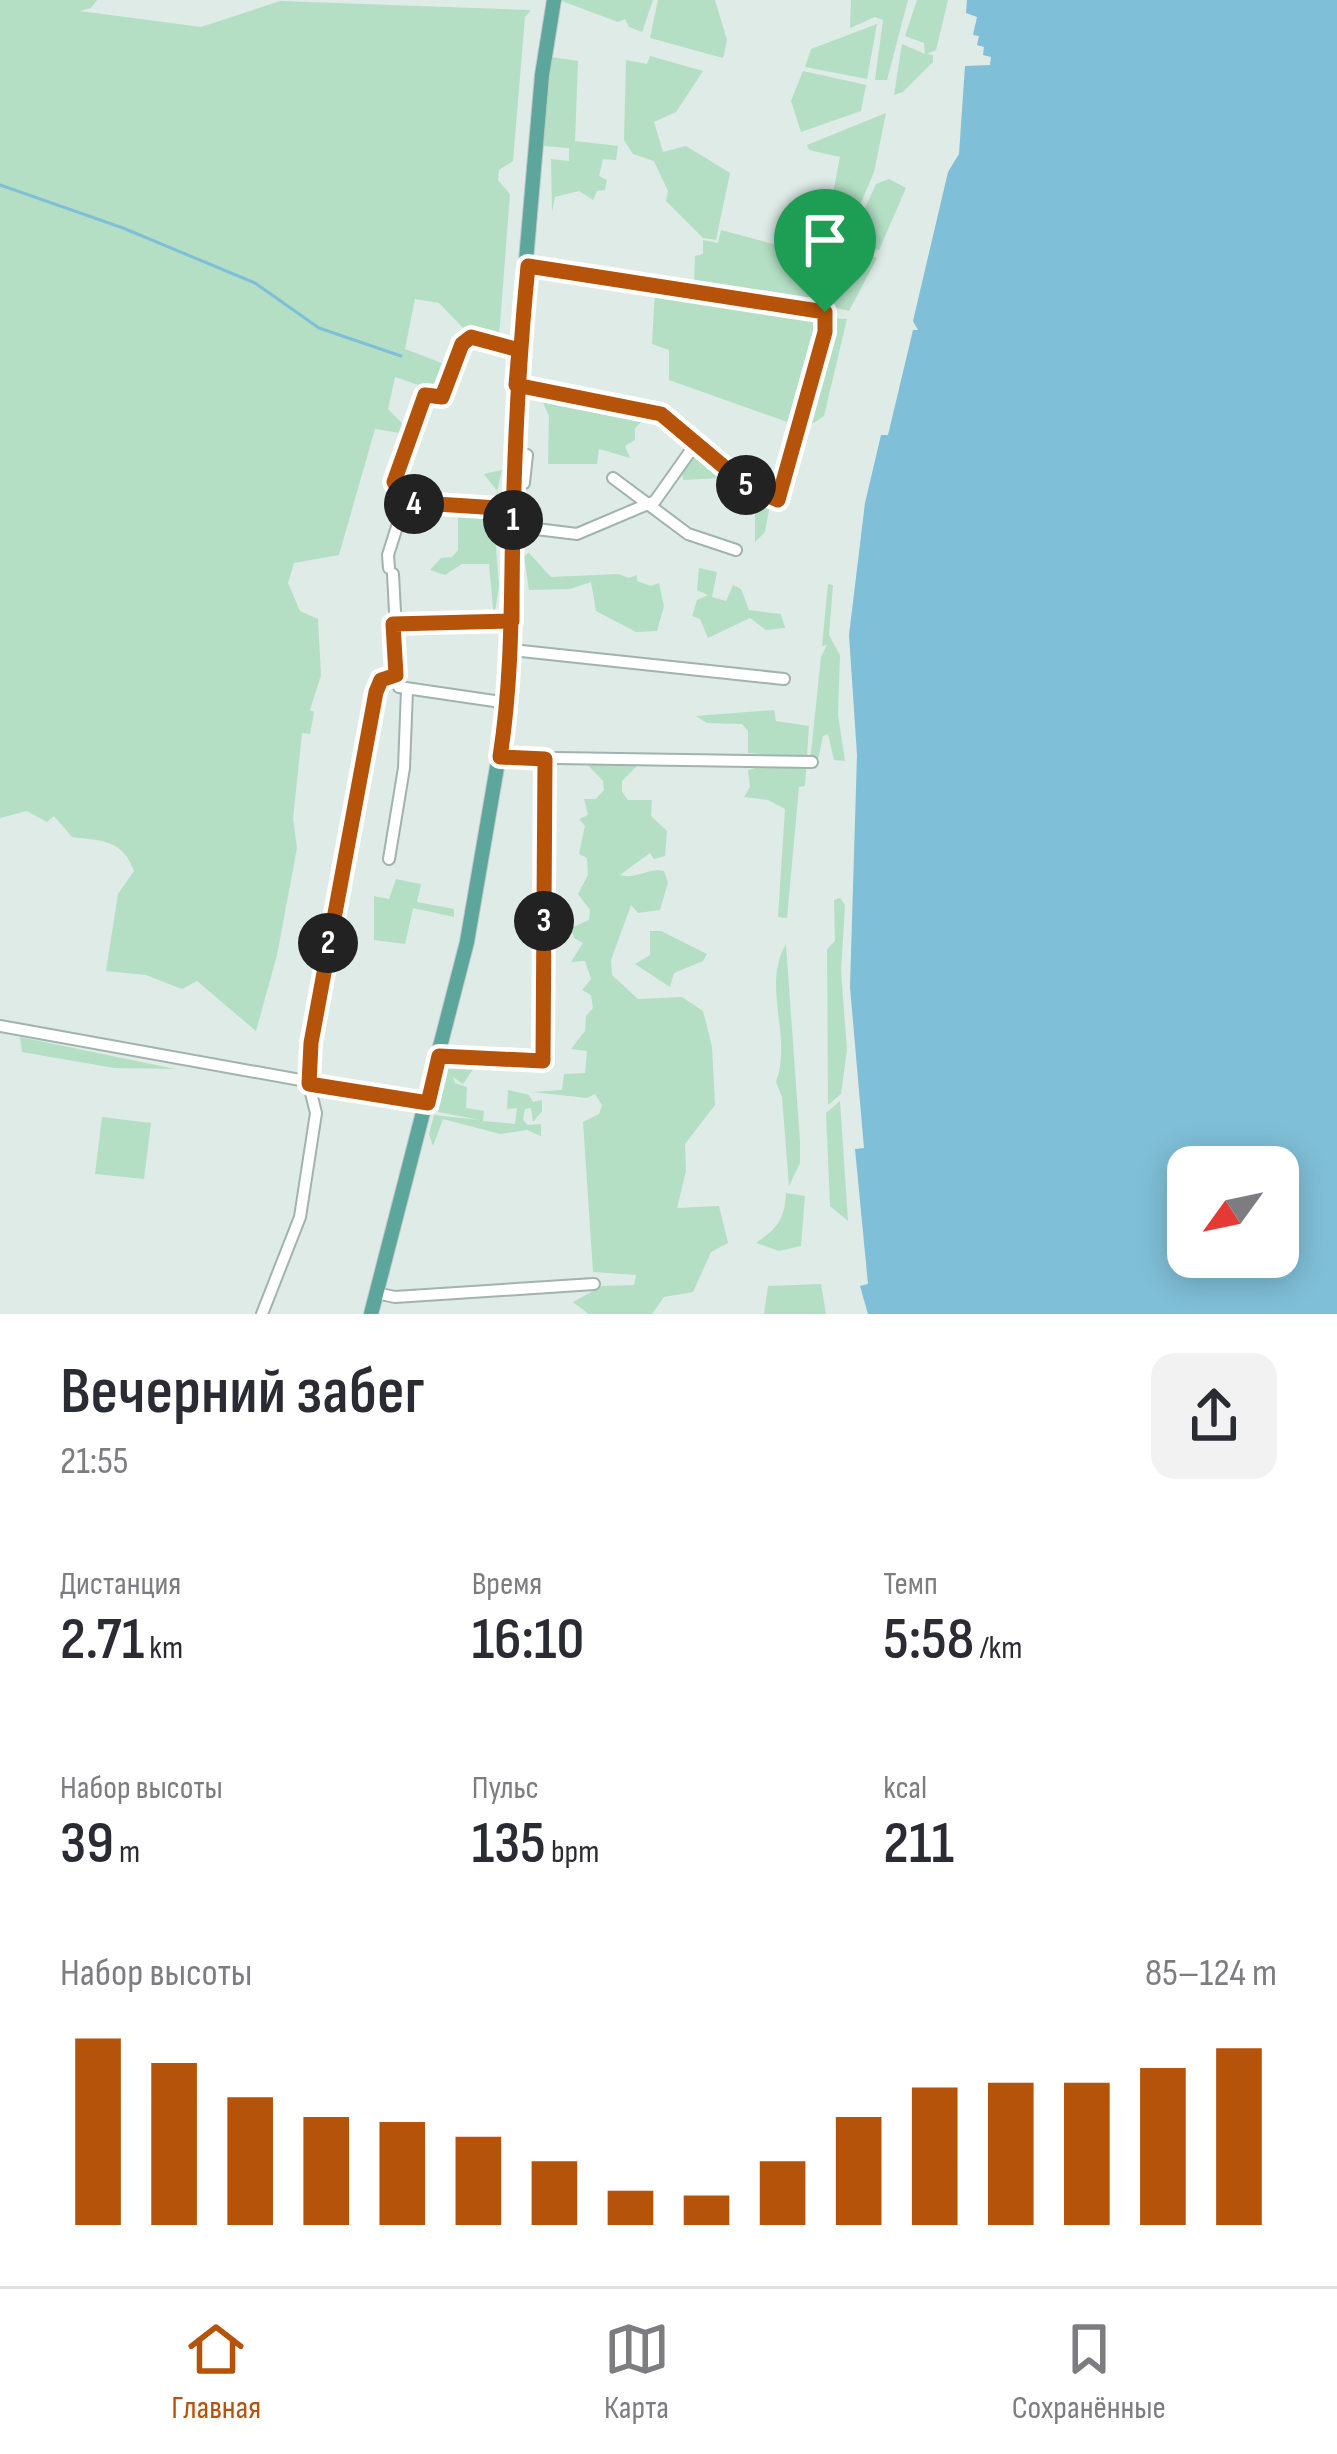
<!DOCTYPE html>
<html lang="ru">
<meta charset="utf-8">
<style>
:root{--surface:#fff;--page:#f2f2f3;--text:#2b2b33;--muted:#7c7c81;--line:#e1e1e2;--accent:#b45309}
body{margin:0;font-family:"Sofia Sans Condensed",sans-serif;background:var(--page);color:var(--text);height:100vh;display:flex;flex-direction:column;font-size:45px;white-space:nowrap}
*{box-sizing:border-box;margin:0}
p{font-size:39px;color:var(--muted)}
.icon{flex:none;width:66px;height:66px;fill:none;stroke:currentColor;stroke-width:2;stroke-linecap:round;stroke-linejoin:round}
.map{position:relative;height:1314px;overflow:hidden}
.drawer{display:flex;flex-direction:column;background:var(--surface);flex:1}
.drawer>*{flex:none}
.needle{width:78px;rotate:237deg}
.controls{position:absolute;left:1167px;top:1146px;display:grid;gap:24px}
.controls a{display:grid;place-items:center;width:132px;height:132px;border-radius:24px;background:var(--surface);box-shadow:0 6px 30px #0003;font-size:60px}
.pin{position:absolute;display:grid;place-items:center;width:102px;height:102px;color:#fff;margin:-123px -51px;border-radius:50% 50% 50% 0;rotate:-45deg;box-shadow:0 0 12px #0007}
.pin .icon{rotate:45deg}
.km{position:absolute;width:60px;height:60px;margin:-30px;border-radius:50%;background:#222;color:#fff;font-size:33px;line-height:60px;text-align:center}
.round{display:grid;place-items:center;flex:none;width:126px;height:126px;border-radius:24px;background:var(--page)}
.headline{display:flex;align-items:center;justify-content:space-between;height:204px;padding:0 60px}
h1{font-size:66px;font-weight:600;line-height:90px}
.metrics{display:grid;grid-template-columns:repeat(3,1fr);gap:18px;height:204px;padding:12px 60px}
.metrics div{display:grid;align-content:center}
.metrics b{font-size:60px;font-weight:600}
.metrics small{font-size:33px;font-weight:400}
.metrics p{font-size:33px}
.chart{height:336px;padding:24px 60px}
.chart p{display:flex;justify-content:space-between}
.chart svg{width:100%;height:216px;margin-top:12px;stroke:var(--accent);stroke-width:6}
.dock{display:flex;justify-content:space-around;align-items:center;height:168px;border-top:3px solid var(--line);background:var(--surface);font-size:33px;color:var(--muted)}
.dock a{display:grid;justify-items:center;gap:6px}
.dock .active{color:var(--accent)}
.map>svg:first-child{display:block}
.green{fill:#b4dfc5}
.water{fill:#7fbfd7;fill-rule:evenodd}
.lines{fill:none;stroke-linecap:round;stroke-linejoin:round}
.stream{stroke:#7fbfd7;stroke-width:3}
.minor-casing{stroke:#a0b3af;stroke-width:14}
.major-casing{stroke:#c0c8c7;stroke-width:16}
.minor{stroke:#fff;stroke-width:10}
.major{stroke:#5da69c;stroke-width:14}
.route-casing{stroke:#fff;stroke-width:24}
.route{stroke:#b45309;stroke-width:15}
</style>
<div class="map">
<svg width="1337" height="1314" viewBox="0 0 1337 1314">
<rect width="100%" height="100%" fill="#deebe7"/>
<g class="green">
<path d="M0,0H97L91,8L80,11L201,27L280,1L531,10L525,17L513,161L499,170L498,180L510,194L499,337L464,329L439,303L415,299L405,349L447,365L439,392L395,377L388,409L408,429L406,434L375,429L339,555L294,563L288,583L300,611L318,619L321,675L310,710L314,712L310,734L302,733L293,819L297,848L277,955L256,1031L197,981L182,989L146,975L106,971L118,894L134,871C122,839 103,841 72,837L54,816L47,822L27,811L0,818Z"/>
<polygon points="559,0 653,0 642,32 629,27 625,19 618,22"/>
<polygon points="658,0 715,0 727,40 723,58 650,38"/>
<polygon points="851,0 908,0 887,80 875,80 883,20 875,17 850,28"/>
<polygon points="917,0 948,0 936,50 927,54 933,55 933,62 903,92 894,95 902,44 925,54 924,43 905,36"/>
<polygon points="877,24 867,79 805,67 811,49"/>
<polygon points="650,56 703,71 676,112 654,122 663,152 686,146 730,173 716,240 703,238 666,201 668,191 654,161 633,154 624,140 626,60 647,64"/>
<polygon points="551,57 578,61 575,141 618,146 616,160 603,159 599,176 607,180 605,190 597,191 593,200 579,191 555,197 552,212 551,159 569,161 569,148 543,146"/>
<polygon points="803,71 866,85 861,111 801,132 791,101"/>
<polygon points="886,113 874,172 843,245 823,245 840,157 809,150 807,145"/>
<polygon points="889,179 906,188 879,250 849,243 876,184"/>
<polygon points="721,230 785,247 833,253 820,289 821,306 694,287 695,256 703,254 703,240 718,243"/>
<polygon points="852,249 877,258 849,311 828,306 827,295 845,251"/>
<polygon points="655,289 816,317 820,336 796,425 669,380 669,350 652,344"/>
<polygon points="831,318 847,319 824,416 801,431"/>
<polygon points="539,394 647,417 635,428 635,440 625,446 630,458 599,449 597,464 548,464 549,416"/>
<polygon points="696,449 770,504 765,532 755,542 755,503 751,498 719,478 684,480 681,473"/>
<polygon points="502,470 493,509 499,586 494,618 489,564 462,564 445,575 430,570 441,558 452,557 458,550 458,516 491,503 498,492 484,474"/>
<polygon points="529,553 551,577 618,574 629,578 637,575 637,581 651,586 659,583 664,606 657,631 636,632 596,611 591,582 570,589 529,590 524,556"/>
<polygon points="699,568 717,572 712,597 726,601 733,585 741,589 749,610 781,614 785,628 766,630 750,618 708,638 700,619 692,616 697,600 708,595 697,590"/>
<polygon points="828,584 833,585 829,635 840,655 838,715 845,761 834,760 828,734 823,736 816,769 810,762 821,657 827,645 822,646"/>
<polygon points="774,710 776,721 809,726 805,786 799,787 787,918 778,917 785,809 768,800 744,797 750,787 748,770 760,767 760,754 748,753 748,731 742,724 707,723 696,716"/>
<path d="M588,765L637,766L622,781V792L628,800H652L651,816L667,831L665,856L654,859L650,853L620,875C635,880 649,867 664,871L668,882L660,910L638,913L631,905L611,960L612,975L638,999L682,997L703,1011L712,1047L715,1105L685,1144L686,1171L677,1208L719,1206L728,1243L711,1252L693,1292L664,1297L652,1314H589L573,1302L602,1286L634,1285L636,1275L593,1272L583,1122L599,1114L602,1105L595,1094L587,1098L532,1092L562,1090L564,1074L585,1073L587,1051L571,1049L585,1031L586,1016L593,1008L591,995L582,990L591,979L585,961L571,962L583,943L574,938L571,928L589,920L590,910L578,894L588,875L587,858L579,854L585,826L579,819L588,815L584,799H596L604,790L603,781Z"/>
<polygon points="396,879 421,884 417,902 454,909 454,917 413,908 405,944 374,940 374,896 389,899"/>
<polygon points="840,898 845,905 841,971 847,1050 841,1094 828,1105 827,949 835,941 834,900"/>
<polygon points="650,931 661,931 707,954 703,961 674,973 670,987 635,964 650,955"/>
<path d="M786,944L800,1141V1163L789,1186L782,1097L776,1082C793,1036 761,987 786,944Z"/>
<polygon points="20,1037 175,1069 114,1068 22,1052"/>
<polygon points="478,1062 463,1084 453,1077 455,1083 467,1087 466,1108 484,1111 483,1121 515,1124 517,1108 507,1109 508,1090 529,1095 533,1102 542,1100 542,1111 533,1122 531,1108 525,1109 523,1120 528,1125 541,1124 541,1136 527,1130 500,1134 443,1119 433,1146 429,1134 434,1115 480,1120 438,1112 447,1063"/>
<polygon points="840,1101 848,1221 830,1206 826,1113"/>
<polygon points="102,1117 151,1123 144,1179 95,1174"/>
<path d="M786,1193L805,1196L801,1246L779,1251L756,1243C777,1229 785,1219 786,1193Z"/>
<polygon points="821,1284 826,1314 764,1314 768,1286"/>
</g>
<path class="water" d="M967,0H1337V1314H868L860,1286L868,1284L855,1149L864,1148L850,987L857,755L849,635L865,503L881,435H888L913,330H918L913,321L948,172L959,154L965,66L990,65L991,57L983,55L984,47L977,45L979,36L973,35L977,17L966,13ZM1188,1167H1278V1257H1188Z"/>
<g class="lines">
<polyline class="stream" points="0,185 123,228 255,283 319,328 401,356"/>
<defs>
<g id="minor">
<polyline points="516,385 661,414 748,486 778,500 825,332 825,312 528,266"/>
<polyline points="613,478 688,534 736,550"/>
<polyline points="513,484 524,483 527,455"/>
<polyline points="405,503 513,509"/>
<polyline points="512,526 577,534 655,501 689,453"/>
<polyline points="389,568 388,555 406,498 394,482 425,395 442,397 465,340 471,337 519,350"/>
<polyline points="393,574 399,687 508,703"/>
<polyline points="393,624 512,621"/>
<polyline points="512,650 784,679"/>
<polyline points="499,757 812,762"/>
<polyline points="389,859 404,768 407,690"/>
<polyline points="0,1026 428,1103"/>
<polyline points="439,1056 543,1061 545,759"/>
<polyline points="376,1293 395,1297 594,1284"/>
<polyline points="262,1314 300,1217 316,1113 306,1073 376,692 381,680 396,675"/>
</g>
<polyline id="major" points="371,1314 467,942 508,703 514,400 542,75 554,0"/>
</defs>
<use href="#minor" class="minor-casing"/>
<use href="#major" class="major-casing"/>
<use href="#minor" class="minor"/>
<use href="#major" class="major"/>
</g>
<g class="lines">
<defs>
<path id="route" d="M825,312L528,266C516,385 512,502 512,621L393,624L396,675L381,680L376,692L311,1043L309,1084L428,1103L439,1056L543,1061L545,759L500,757C513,674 511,593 513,509L405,502L394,482L425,395L442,397L462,344L471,337L519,350L516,385L661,414L748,487L778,500L825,332V312"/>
</defs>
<use href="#route" class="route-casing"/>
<use href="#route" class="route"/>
</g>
</svg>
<div class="controls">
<a><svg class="needle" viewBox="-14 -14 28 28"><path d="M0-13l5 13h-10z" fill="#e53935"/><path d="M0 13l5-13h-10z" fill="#7c7c81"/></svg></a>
</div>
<div class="pin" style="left:825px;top:312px;background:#1e9e55"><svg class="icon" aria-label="arrive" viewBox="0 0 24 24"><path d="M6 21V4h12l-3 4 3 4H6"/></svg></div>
<b class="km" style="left:513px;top:520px">1</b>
<b class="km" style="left:328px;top:943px">2</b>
<b class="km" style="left:544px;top:921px">3</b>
<b class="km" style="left:414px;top:504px">4</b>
<b class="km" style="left:746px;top:485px">5</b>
</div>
<section class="drawer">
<div class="headline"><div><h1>Вечерний забег</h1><p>21:55</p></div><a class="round"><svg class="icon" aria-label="share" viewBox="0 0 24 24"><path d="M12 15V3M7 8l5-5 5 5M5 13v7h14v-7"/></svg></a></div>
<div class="metrics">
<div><p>Дистанция</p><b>2.71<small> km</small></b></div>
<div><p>Время</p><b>16:10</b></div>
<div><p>Темп</p><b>5:58<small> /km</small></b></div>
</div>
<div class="metrics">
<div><p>Набор высоты</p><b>39<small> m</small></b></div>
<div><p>Пульс</p><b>135<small> bpm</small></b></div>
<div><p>kcal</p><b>211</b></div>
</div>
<div class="chart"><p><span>Набор высоты</span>85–124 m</p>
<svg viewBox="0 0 160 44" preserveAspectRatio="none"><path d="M5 44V6M15 44V11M25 44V18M35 44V22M45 44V23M55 44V26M65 44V31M75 44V37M85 44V38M95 44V31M105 44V22M115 44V16M125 44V15M135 44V15M145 44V12M155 44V8"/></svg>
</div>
</section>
<nav class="dock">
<a class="active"><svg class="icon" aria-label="home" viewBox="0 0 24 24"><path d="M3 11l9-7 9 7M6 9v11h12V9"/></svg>Главная</a>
<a><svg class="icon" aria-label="map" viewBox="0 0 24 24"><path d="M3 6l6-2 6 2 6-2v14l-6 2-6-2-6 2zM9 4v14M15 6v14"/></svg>Карта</a>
<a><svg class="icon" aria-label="saved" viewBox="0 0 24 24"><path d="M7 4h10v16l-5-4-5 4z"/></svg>Сохранённые</a>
</nav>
